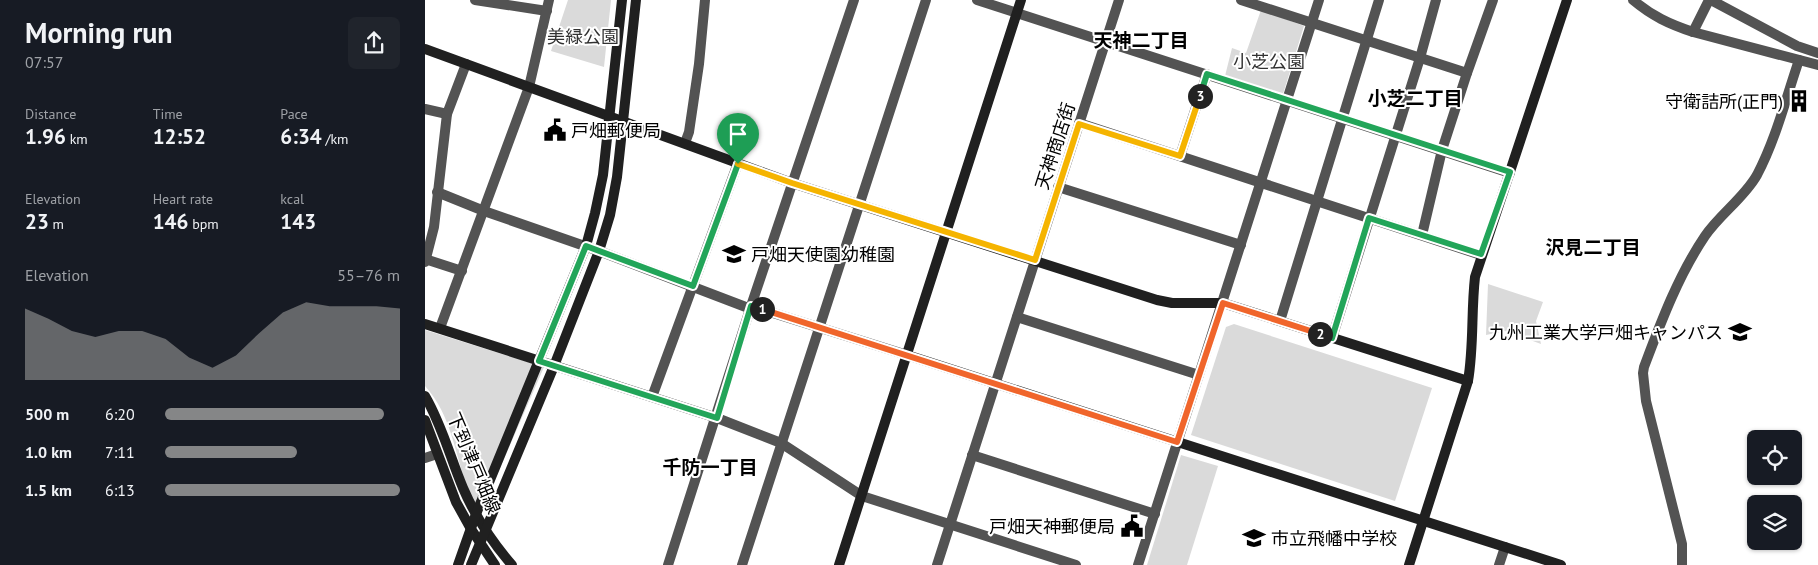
<!DOCTYPE html>
<meta charset="utf-8">
<style>
:root{--surface:#171b24;--page:#20242c;--text:#f1f3f6;--muted:#9ea1a6;--accent:#858687}
body{margin:0;font-family:"PT Sans","Noto Sans JP",sans-serif;background:var(--page);color:var(--text);height:100vh;display:flex;flex-direction:column;font-size:19px;white-space:nowrap}
*{box-sizing:border-box;margin:0}
p{font-size:16px;color:var(--muted)}
.icon{flex:none;width:28px;height:28px;fill:none;stroke:currentColor;stroke-width:2;stroke-linecap:round;stroke-linejoin:round}
.map{position:relative;flex:1;overflow:hidden}
.sheet{display:flex;flex-direction:column;background:var(--surface);width:425px}
.sheet>*{flex:none}
.fabs{position:absolute;left:1322px;top:430px;display:grid;gap:10px}
.fabs a{display:grid;place-items:center;width:55px;height:55px;border-radius:8px;background:var(--surface);box-shadow:0 1px 4px #0004;font-size:25px}
.pin{position:absolute;display:grid;place-items:center;width:42px;height:42px;color:#fff;margin:-51px -21px;border-radius:50% 50% 50% 0;rotate:-45deg;box-shadow:0 0 5px #0007}
.pin .icon{rotate:45deg}
.km{position:absolute;width:25px;height:25px;margin:-12px;border-radius:50%;background:#222;color:#fff;font-size:14px;line-height:25px;text-align:center}
.round{display:grid;place-items:center;flex:none;width:52px;height:52px;border-radius:8px;background:var(--page)}
.overview{display:flex;align-items:center;justify-content:space-between;height:85px;padding:0 25px}
h1{font-size:28px;font-weight:800;line-height:38px}
.stats{display:grid;grid-template-columns:repeat(3,1fr);gap:8px;height:85px;padding:5px 25px}
.stats div{display:grid;align-content:center}
.stats b{font-size:21px;font-weight:800}
.stats small{font-size:14px;font-weight:400}
.stats p{font-size:14px}
.chart{height:140px;padding:10px 25px}
.chart p{display:flex;justify-content:space-between}
.chart svg{width:100%;height:90px;margin-top:5px;fill:var(--accent);opacity:.7}
ul{padding:0 25px;list-style:none;font-size:16px}
li{display:grid;grid-template-columns:80px 60px 1fr;align-items:center;height:38px}
li i{height:12px;border-radius:6px;background:var(--accent)}
main{display:flex;flex:1;min-height:0}
.map>svg:first-child{display:block}
.green{fill:#dadada}
.lines{fill:none;stroke-linecap:round;stroke-linejoin:round}
.street{stroke:#535353;stroke-width:10}
.secondary{stroke:#202020;stroke-width:10}
.split-1-casing{stroke:#fff;stroke-width:10}
.split-2-casing{stroke:#fff;stroke-width:10}
.split-3-casing{stroke:#fff;stroke-width:10}
.split-4-casing{stroke:#fff;stroke-width:10}
.split-1{stroke:#22a559;stroke-width:6}
.split-2{stroke:#f0652b;stroke-width:6}
.split-3{stroke:#22a559;stroke-width:6}
.split-4{stroke:#f5b400;stroke-width:6}
.labels{text-anchor:middle;dominant-baseline:central;stroke-width:4;stroke-linejoin:round;paint-order:stroke}
.park-label{font-size:18px;fill:#313131;stroke:#fff}
.poi-label{font-size:18px;fill:#000;stroke:#fff;text-anchor:end}
.street-label{font-size:18px;fill:#000;stroke:#fff}
.neighbourhood-label{font-size:19px;font-weight:bold;fill:#000;stroke:#fff}
</style>
<main>
<section class="sheet">
<div class="overview"><div><h1>Morning run</h1><p>07:57</p></div><a class="round"><svg class="icon" aria-label="share" viewBox="0 0 24 24"><path d="M12 15V3M7 8l5-5 5 5M5 13v7h14v-7"/></svg></a></div>
<div class="stats">
<div><p>Distance</p><b>1.96<small> km</small></b></div>
<div><p>Time</p><b>12:52</b></div>
<div><p>Pace</p><b>6:34<small> /km</small></b></div>
</div>
<div class="stats">
<div><p>Elevation</p><b>23<small> m</small></b></div>
<div><p>Heart rate</p><b>146<small> bpm</small></b></div>
<div><p>kcal</p><b>143</b></div>
</div>
<div class="chart"><p><span>Elevation</span>55–76 m</p>
<svg viewBox="0 0 160 44" preserveAspectRatio="none"><path d="M0 44V9L10 14L20 20L30 23L40 20L50 20L60 24L70 33L80 38L90 32L100 21L110 11L120 6L130 8L140 8L150 8L160 9V44z"/></svg>
</div>
<ul>
<li><b>500 m</b>6:20<i style="width:93%"></i></li>
<li><b>1.0 km</b>7:11<i style="width:56%"></i></li>
<li><b>1.5 km</b>6:13<i style="width:100%"></i></li>
</ul>
</section>
<div class="map">
<svg width="1393" height="565" viewBox="0 0 1393 565">
<rect width="100%" height="100%" fill="#fff"/>
<g class="green">
<polygon points="143,0 186,0 179,67 126,51"/>
<polygon points="836,10 879,26 858,94 800,76 807,48 821,53"/>
<polygon points="1063,284 1118,302 1111,321 1116,344 1080,331 1061,335"/>
<polygon points="809,324 1007,388 970,501 766,435 801,327"/>
<path d="M0,330L119,367L56,512C51,505 46,497 43,489C29,452 27,416 0,386Z"/>
<polygon points="756,455 793,466 762,565 722,565"/>
</g>
<g class="lines">
<g class="street">
<polyline points="50,0 122,11"/>
<polyline points="552,0 1085,173"/>
<polyline points="816,0 1042,73"/>
<path d="M1208,0C1227,16 1244,24 1268,32L1393,65"/>
<polyline points="1286,0 1372,46 1393,53"/>
<polyline points="1268,32 1284,0"/>
<polyline points="0,109 22,114"/>
<polyline points="654,123 1056,255"/>
<polyline points="260,143 264,132 274,64 280,0"/>
<polyline points="755,156 782,74"/>
<polyline points="633,187 816,245"/>
<polyline points="12,192 59,211 174,251 326,309"/>
<polyline points="997,235 1017,150 1042,73 1068,0"/>
<polyline points="0,259 37,271"/>
<polyline points="0,262 9,227 22,114 41,64"/>
<polyline points="326,306 482,355"/>
<polyline points="592,317 774,375"/>
<polyline points="855,321 954,0"/>
<polyline points="15,328 104,87 124,0"/>
<polyline points="907,338 995,58 1011,0"/>
<polyline points="227,397 313,163"/>
<polyline points="292,418 356,443 437,496 651,565"/>
<polyline points="547,455 730,514"/>
<polyline points="0,458 12,454"/>
<polyline points="243,565 326,306 429,0"/>
<polyline points="317,565 501,0"/>
<polyline points="512,565 694,0"/>
<polyline points="713,565 894,0"/>
<polyline points="1074,565 1080,547"/>
<path d="M1257,565V544L1221,401L1218,373L1219,367C1236,322 1253,276 1280,236C1295,214 1319,198 1332,175C1351,139 1361,98 1374,60"/>
</g>
<g class="secondary">
<polyline points="0,49 367,183 732,300 747,303 798,303 1043,381"/>
<polyline points="0,324 292,418"/>
<polyline points="482,355 1136,565"/>
<path d="M0,396C17,425 25,457 38,488C50,516 67,542 87,565"/>
<polyline points="0,420 31,502 46,529 70,565"/>
<polyline points="33,565 51,514 161,246 170,213 178,175 197,0"/>
<polyline points="46,565 129,366 174,251 185,215 192,177 211,0"/>
<polyline points="414,565 596,0"/>
<path d="M984,565L1043,381C1049,346 1046,312 1050,277L1142,0"/>
</g>
</g>
<g class="lines">
<defs>
<polyline id="split-1" points="313,164 268,286 161,246 114,361 292,418 326,306 337,309"/>
<polyline id="split-2" points="337,309 752,442 798,303 895,334"/>
<polyline id="split-3" points="775,96 782,74 1085,172 1056,254 944,218 907,338 895,334"/>
<polyline id="split-4" points="313,164 367,183 610,260 654,124 755,156 775,96"/>
</defs>
<use href="#split-1" class="split-1-casing"/>
<use href="#split-2" class="split-2-casing"/>
<use href="#split-3" class="split-3-casing"/>
<use href="#split-4" class="split-4-casing"/>
<use href="#split-1" class="split-1"/>
<use href="#split-2" class="split-2"/>
<use href="#split-3" class="split-3"/>
<use href="#split-4" class="split-4"/>
</g>
<defs>
<symbol id="building-bare" viewBox="-9 -9 18 18"><path d="M-4-6H4V6H1V3H-1V6H-4ZM-2.5-4.3h1.7v1.8h-1.7ZM.8-4.3h1.7v1.8H.8ZM-2.5-1h1.7V.8h-1.7ZM.8-1h1.7V.8H.8Z" fill="#000" stroke="#fff" stroke-width="2.5" paint-order="stroke"/></symbol>
<symbol id="civic-bare" viewBox="-9 -9 18 18"><path d="M-.6-6.5H3V-4.5H.6V-3L4-1V1h2V6H-6V1h2V-1L-.6-3ZM-1.2 2.5V6h2.4V2.5Z" fill="#000" stroke="#fff" stroke-width="2.5" paint-order="stroke"/></symbol>
<symbol id="school-bare" viewBox="-9 -9 18 18"><path d="M0-5L7-2L0 1L-7-2ZM-4 1L0 2.5L4 1V4Q0 6-4 4Z" fill="#000" stroke="#fff" stroke-width="2.5" paint-order="stroke"/></symbol>
<symbol id="university-bare" viewBox="-9 -9 18 18"><path d="M0-5L7-2L0 1L-7-2ZM-4 1L0 2.5L4 1V4Q0 6-4 4Z" fill="#000" stroke="#fff" stroke-width="2.5" paint-order="stroke"/></symbol>
</defs>
<g fill-rule="evenodd">
<use href="#building-bare" x="1358" y="85" width="32" height="32"/>
<use href="#civic-bare" x="114" y="114" width="32" height="32"/>
<use href="#school-bare" x="293" y="238" width="32" height="32"/>
<use href="#university-bare" x="1299" y="316" width="32" height="32"/>
<use href="#civic-bare" x="691" y="510" width="32" height="32"/>
<use href="#school-bare" x="813" y="522" width="32" height="32"/>
</g>
<g class="labels">
<g class="park-label">
<text x="158" y="36">美緑公園</text>
<text x="844" y="61">小芝公園</text>
</g>
<g class="poi-label">
<text x="1358" y="101">守衛詰所(正門)</text>
<text x="146" y="130" text-anchor="start">戸畑郵便局</text>
<text x="326" y="254" text-anchor="start">戸畑天使園幼稚園</text>
<text x="1298" y="332">九州工業大学戸畑キャンパス</text>
<text x="690" y="526">戸畑天神郵便局</text>
<text x="846" y="538" text-anchor="start">市立飛幡中学校</text>
</g>
<g class="street-label">
<text transform="translate(630 146) rotate(-72)">天神商店街</text>
<text transform="translate(49 463) rotate(67)">下到津戸畑線</text>
</g>
<g class="neighbourhood-label">
<text x="716" y="40">天神二丁目</text>
<text x="990" y="98">小芝二丁目</text>
<text x="1168" y="247">沢見二丁目</text>
<text x="285" y="467">千防一丁目</text>
</g>
</g>
</svg>
<div class="fabs">
<a><svg class="icon" aria-label="locate" viewBox="0 0 24 24"><circle cx="12" cy="12" r="6"/><path d="M12 2v4M12 18v4M2 12h4M18 12h4"/></svg></a>
<a><svg class="icon" aria-label="layers" viewBox="0 0 24 24"><path d="M12 4l9 5-9 5-9-5zM3 14l9 5 9-5"/></svg></a>
</div>
<div class="pin" style="left:313px;top:164px;background:#1e9e55"><svg class="icon" aria-label="arrive" viewBox="0 0 24 24"><path d="M6 21V4h12l-3 4 3 4H6"/></svg></div>
<b class="km" style="left:337px;top:309px">1</b>
<b class="km" style="left:895px;top:334px">2</b>
<b class="km" style="left:775px;top:96px">3</b>
</div>
</main>
